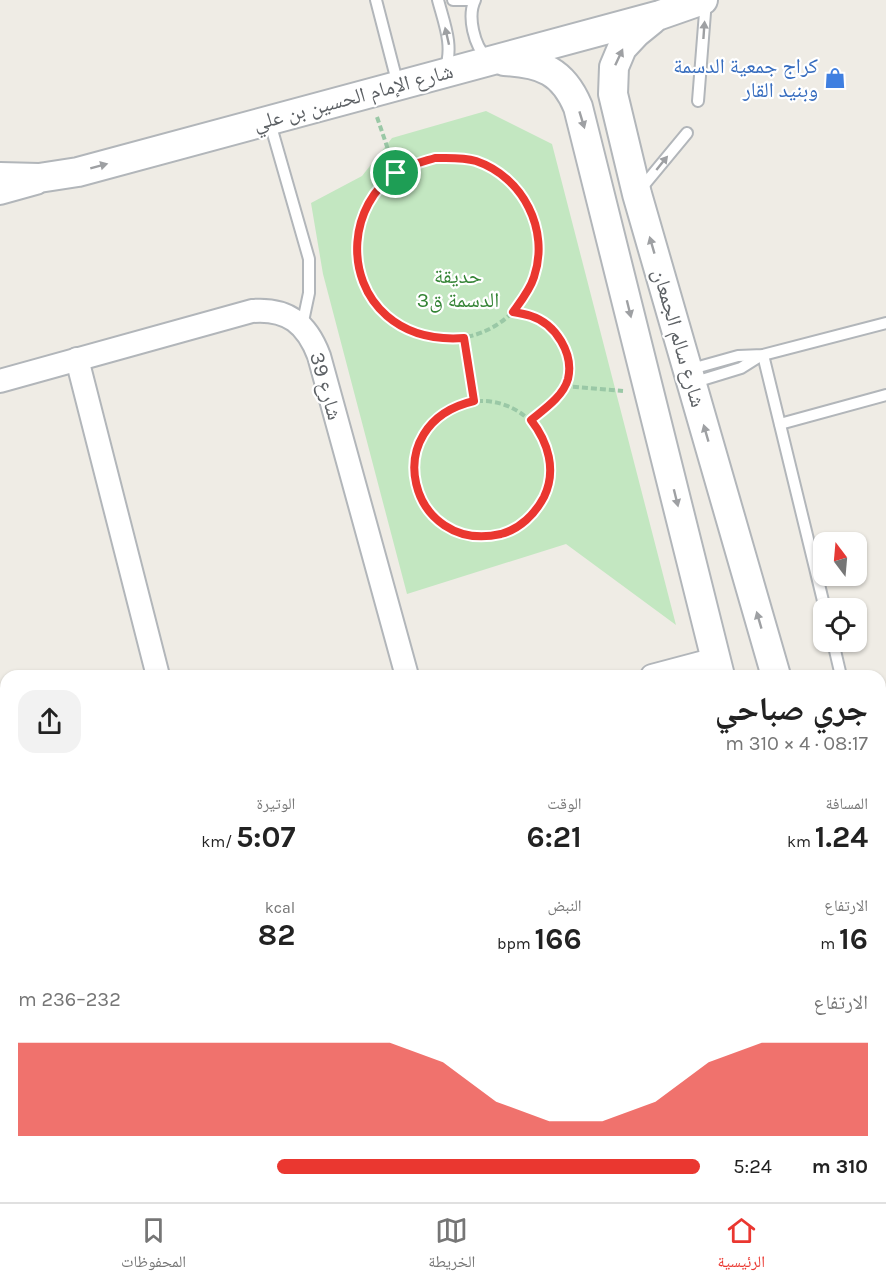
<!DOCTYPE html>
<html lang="ar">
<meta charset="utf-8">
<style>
:root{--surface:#fff;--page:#f2f2f2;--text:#222;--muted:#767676;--line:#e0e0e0;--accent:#ea3730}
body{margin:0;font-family:Karla,"Noto Naskh Arabic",sans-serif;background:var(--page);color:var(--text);direction:rtl;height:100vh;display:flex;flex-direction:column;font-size:22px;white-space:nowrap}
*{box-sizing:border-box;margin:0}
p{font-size:20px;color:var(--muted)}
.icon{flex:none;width:33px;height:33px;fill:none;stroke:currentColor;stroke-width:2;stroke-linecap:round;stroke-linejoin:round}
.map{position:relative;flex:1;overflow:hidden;direction:ltr}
.drawer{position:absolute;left:0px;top:670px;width:886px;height:532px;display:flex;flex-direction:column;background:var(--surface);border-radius:18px 18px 0 0;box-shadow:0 2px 4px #0004;direction:rtl}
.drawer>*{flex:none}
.needle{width:39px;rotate:344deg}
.fabs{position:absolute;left:813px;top:532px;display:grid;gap:12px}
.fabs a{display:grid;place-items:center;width:54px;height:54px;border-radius:12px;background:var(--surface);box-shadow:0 2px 4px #0004;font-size:30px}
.pin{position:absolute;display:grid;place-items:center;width:51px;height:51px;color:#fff;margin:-26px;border:3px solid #fff;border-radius:50%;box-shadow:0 2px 6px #0007}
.round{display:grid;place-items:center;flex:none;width:63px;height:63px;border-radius:18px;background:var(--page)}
.head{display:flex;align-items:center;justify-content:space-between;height:102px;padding:0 18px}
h1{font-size:33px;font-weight:700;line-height:45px}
.metrics{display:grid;grid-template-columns:repeat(3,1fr);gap:9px;height:102px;padding:6px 18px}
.metrics div{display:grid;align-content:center}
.metrics b{font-size:30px;font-weight:700}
.metrics small{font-size:16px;font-weight:400}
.metrics p{font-size:16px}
.chart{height:168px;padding:12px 18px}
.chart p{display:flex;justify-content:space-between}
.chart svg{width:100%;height:108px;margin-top:6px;fill:var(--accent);opacity:.7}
ul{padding:0 18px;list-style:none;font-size:20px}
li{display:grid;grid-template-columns:96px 72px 1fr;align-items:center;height:45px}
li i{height:15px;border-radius:8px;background:var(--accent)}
.tab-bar{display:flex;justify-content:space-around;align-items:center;height:84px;border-top:2px solid var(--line);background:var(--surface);font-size:16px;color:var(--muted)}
.tab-bar a{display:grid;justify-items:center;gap:3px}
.tab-bar .active{color:var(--accent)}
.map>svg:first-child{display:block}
.green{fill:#c3e7c1}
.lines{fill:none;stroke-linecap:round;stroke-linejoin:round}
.service-casing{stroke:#b2b6ba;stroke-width:14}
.minor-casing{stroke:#b2b6ba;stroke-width:26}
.tertiary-casing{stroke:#b2b6ba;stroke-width:32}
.path{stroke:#9ac8a6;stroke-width:4;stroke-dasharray:6 3;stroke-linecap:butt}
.service{stroke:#fff;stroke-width:10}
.minor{stroke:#fff;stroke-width:22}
.tertiary{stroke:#fff;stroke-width:28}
.oneway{fill:#9ea0a3}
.route-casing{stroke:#fff;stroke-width:12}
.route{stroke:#ea3730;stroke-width:8}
.labels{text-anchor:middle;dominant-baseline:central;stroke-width:4.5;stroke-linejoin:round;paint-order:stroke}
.shop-label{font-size:21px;fill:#366cbe;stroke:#fff;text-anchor:end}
.street-label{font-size:21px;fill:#5d6165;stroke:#fff}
.park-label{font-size:21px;fill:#348435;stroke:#fff}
</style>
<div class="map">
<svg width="886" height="1202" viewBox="0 0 886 1202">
<rect width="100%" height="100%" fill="#efece5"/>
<polygon class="green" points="486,111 552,144 676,625 566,544 407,594 323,274 311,203 362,176 392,138"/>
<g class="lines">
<defs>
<g id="service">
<polyline points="376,0 398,85"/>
<path d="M438,0C444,23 454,46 445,70"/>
<polyline points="453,0 468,0"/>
<path d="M475,0C467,16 474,46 487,58"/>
<polyline points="698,101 706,0"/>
<polyline points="270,123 309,259 309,293 302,326"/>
<polyline points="639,191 687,133"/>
<polyline points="763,355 825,609"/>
<polyline points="688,370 738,356 763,355 886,323"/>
<polyline points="692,383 741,368 760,356"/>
<polyline points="780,424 886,395"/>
<polyline points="833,642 841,676"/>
<polyline points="880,729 886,730"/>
</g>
<g id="minor">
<polyline points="0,193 36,183"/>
<polyline points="77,359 158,676"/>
<path d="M0,381L252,311C288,308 307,324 319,356L407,676"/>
<polyline points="652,676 716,659"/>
<polyline points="0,857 6,855"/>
<polyline points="0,1075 6,1078"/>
<polyline points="403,1197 405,1202"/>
<polyline points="504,1202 524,1197"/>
</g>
<g id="tertiary">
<polyline points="652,20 636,33 622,48 614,67 613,94 637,194 776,676"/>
<path d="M504,61C542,63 563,71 578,107L720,676"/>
<polyline points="0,177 39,178 78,172 660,15 703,0"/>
<polyline points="880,808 886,807"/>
<polyline points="880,849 886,846"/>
<polyline points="880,1061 886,1082"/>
<polyline points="855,1197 857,1202"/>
</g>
</defs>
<use href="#service" class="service-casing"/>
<use href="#minor" class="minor-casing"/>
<use href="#tertiary" class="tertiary-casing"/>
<g class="path">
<polyline points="377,117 396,173"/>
<circle cx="448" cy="248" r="91"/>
<path d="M512,312C518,313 525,314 531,316C556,324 573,353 568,379C563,397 543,410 531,420"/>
<polyline points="464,338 474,401"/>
<polyline points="564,386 623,391"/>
<circle cx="482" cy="469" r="68"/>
</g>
<use href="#service" class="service"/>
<use href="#minor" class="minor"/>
<use href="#tertiary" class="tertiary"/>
</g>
<defs><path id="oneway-solid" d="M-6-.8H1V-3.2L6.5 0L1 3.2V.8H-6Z" transform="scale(1.5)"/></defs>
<g class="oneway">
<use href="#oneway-solid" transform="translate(704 30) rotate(-86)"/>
<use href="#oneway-solid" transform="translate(447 36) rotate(-103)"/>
<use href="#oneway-solid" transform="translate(619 57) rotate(-65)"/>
<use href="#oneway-solid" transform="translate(582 120) rotate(73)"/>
<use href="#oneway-solid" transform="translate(662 163) rotate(-51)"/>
<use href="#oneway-solid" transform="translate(99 166) rotate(-15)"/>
<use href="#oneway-solid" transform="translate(652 245) rotate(-106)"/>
<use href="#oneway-solid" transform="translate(629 309) rotate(76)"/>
<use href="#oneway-solid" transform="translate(706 433) rotate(-106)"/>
<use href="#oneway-solid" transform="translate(676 498) rotate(76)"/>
<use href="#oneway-solid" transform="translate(759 620) rotate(-106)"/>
</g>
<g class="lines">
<defs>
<path id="route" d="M435,158C449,158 463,157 476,161C523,177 550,230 534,277C530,290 521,301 513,312C519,313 525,314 531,316C556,324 574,354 568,379C563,397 543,410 531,420C548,442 557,470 544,497C535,514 520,529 501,534C410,555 375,424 474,401L464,338C436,340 409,335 387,316C343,278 349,205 396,173C408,165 422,162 435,158Z"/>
</defs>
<use href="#route" class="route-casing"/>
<use href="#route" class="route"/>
</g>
<defs>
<symbol id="shop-bare" viewBox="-9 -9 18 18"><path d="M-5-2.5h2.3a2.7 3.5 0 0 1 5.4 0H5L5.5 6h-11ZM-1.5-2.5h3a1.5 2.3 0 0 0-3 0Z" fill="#3f7fe0" stroke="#fff" stroke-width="2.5" paint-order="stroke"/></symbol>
</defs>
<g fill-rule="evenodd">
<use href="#shop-bare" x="820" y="63" width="30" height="30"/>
</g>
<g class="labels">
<g class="shop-label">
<text x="818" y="66">كراج جمعية الدسمة<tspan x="818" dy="24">وبنيد القار</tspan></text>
</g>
<g class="street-label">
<text transform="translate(353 97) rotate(-15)">شارع الإمام الحسين بن علي</text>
<text transform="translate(679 338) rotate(74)">شارع سالم الجمعان</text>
<text transform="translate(326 386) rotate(74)">شارع 39</text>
</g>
<g class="park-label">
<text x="458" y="276">حديقة<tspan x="458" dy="24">الدسمة ق3</tspan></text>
</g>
</g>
</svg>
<div class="fabs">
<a><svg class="needle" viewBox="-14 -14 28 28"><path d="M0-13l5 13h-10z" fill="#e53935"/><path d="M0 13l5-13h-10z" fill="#767676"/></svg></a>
<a><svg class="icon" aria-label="locate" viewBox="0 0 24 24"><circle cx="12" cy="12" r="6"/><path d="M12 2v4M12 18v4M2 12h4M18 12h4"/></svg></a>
</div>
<div class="pin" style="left:396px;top:173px;background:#1e9e55"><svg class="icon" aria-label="arrive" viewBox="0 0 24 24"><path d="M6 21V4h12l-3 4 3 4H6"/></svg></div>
<section class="drawer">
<div class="head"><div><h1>جري صباحي</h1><p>08:17 · 4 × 310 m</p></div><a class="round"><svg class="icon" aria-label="share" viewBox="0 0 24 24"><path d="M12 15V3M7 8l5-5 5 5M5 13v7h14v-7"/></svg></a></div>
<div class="metrics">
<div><p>المسافة</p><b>1.24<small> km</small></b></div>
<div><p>الوقت</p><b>6:21</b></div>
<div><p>الوتيرة</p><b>5:07<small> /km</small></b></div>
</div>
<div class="metrics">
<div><p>الارتفاع</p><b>16<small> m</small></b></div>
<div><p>النبض</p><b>166<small> bpm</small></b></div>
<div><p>kcal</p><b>82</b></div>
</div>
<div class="chart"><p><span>الارتفاع</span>232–236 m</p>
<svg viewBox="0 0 160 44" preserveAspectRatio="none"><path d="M0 44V6L10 6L20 6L30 6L40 6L50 6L60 6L70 6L80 14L90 30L100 38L110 38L120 30L130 14L140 6L150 6L160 6V44z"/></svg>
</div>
<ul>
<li><b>310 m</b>5:24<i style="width:62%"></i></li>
</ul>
</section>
</div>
<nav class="tab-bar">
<a class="active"><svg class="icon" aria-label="home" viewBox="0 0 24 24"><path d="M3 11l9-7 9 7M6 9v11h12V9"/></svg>الرئيسية</a>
<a><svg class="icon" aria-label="map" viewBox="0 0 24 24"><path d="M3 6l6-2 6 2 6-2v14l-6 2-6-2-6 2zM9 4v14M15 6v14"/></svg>الخريطة</a>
<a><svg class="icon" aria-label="saved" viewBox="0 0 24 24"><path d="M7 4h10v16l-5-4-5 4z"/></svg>المحفوظات</a>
</nav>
